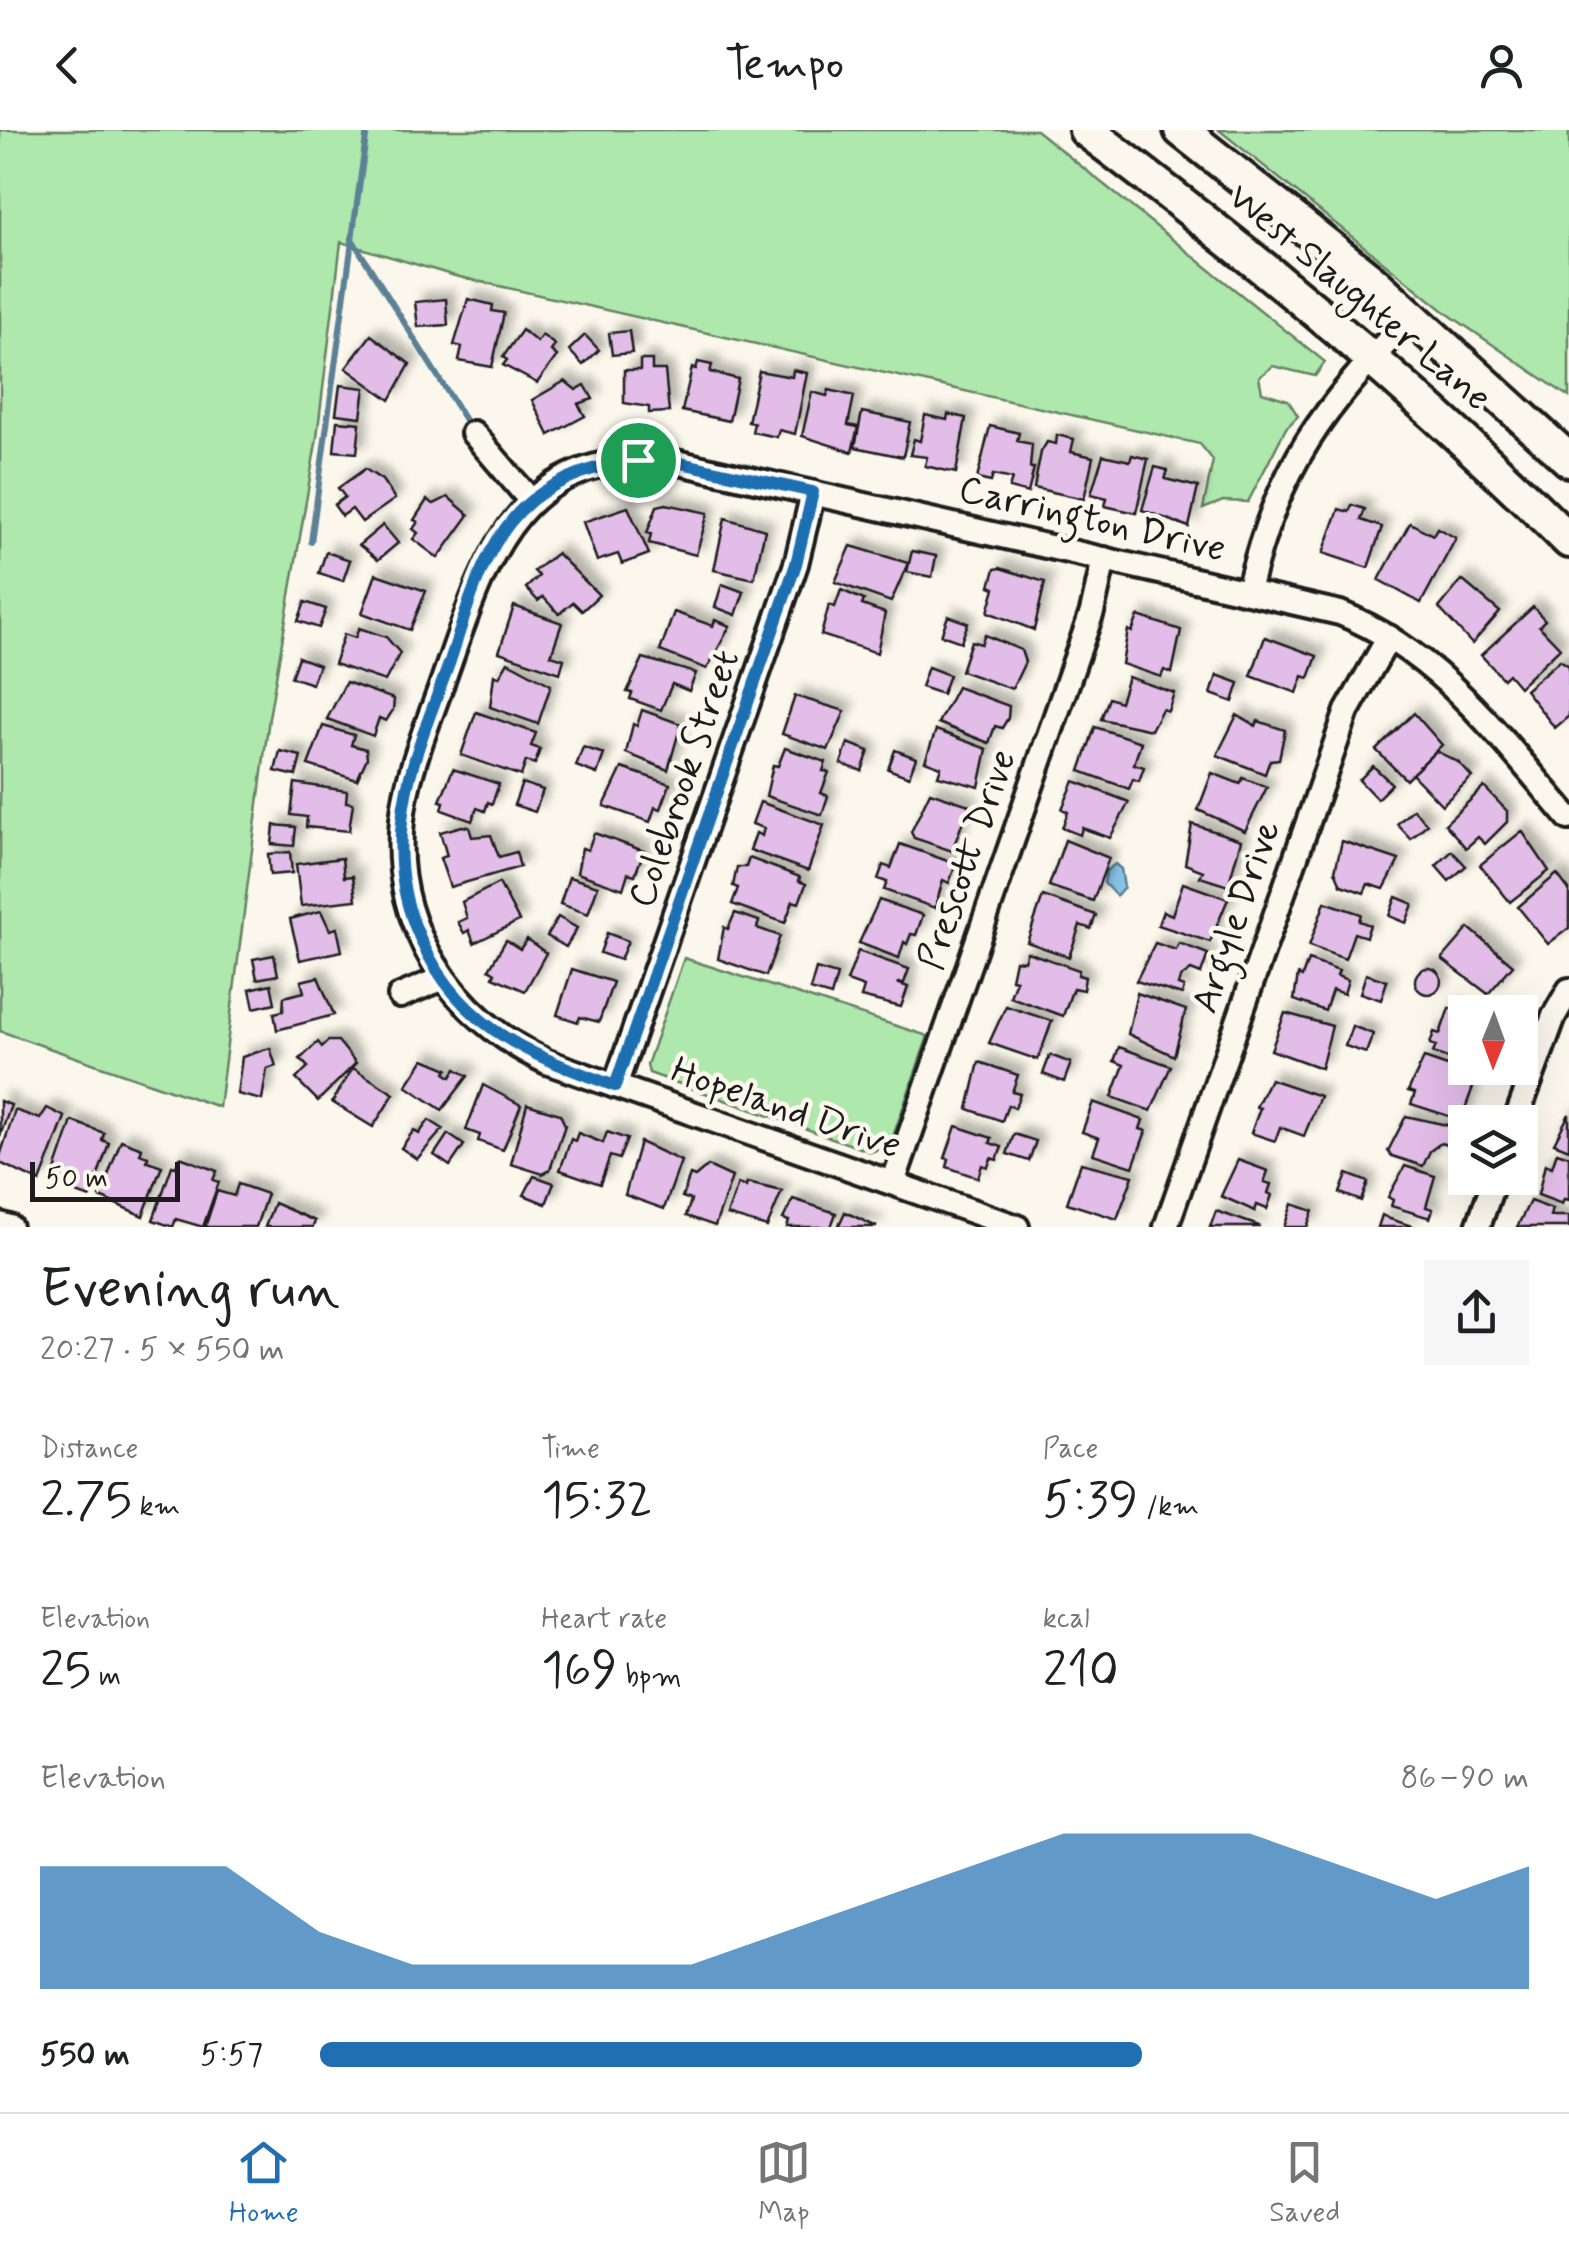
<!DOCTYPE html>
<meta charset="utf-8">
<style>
:root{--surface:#fff;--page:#f6f6f6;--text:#202124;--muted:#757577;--line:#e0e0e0;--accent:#1f6fb2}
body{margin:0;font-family:Mynerve,sans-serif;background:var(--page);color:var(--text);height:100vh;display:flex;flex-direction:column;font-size:38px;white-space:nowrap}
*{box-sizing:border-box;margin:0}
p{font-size:32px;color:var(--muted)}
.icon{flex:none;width:55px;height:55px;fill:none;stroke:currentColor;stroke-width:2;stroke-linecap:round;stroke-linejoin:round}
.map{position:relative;height:1097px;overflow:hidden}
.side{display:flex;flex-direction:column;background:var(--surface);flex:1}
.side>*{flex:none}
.needle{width:65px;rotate:181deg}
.buttons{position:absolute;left:1448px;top:865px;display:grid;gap:20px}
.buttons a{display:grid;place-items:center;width:90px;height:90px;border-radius:0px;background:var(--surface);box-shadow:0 10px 40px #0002;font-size:50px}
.scale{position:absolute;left:30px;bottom:25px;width:150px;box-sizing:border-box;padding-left:10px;border:5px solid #1c1c1c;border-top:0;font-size:28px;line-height:35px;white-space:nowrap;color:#1c1c1c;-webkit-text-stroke:8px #fbf7ec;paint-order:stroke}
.pin{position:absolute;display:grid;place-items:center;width:85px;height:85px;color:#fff;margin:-42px;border:5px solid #fff;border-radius:50%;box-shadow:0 2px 10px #0007}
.round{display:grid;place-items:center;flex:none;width:105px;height:105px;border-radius:0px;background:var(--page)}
.overview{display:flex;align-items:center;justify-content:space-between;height:170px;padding:0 40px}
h1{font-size:55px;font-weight:600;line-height:75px}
.stats{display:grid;grid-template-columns:repeat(3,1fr);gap:15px;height:170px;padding:10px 40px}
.stats div{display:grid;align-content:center}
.stats b{font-size:50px;font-weight:600}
.stats small{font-size:28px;font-weight:400}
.stats p{font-size:28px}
.chart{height:280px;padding:20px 40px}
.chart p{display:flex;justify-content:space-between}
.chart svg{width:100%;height:180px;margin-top:10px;fill:var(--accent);opacity:.7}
ul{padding:0 40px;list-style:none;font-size:32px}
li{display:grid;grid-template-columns:160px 120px 1fr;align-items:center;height:75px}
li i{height:25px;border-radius:12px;background:var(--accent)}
header{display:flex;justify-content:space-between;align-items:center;height:130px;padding:0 40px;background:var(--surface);font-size:45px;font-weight:600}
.menu{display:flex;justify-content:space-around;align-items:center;height:140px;border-top:2px solid var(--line);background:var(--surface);font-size:28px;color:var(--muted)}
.menu a{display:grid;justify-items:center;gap:5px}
.menu .selected{color:var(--accent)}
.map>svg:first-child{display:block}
.green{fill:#aee8ad;stroke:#658264;stroke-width:2.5}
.water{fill:#87c3e6;stroke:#5c8095;stroke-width:2.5}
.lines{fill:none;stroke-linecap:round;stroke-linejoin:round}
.stream{stroke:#5c8095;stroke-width:6}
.building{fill:#e2bde8;stroke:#1c1c1c;stroke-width:2.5;filter:url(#shadow)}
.street-casing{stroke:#1c1c1c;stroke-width:30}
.secondary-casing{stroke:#1c1c1c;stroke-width:40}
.street{stroke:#fbf7ec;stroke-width:22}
.secondary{stroke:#fbf7ec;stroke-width:32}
.route-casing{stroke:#fff;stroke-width:20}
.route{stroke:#1f6fb2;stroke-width:12}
.labels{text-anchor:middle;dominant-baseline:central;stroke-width:9;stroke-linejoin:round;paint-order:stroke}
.street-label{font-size:38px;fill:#1c1c1c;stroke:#fbf7ec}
</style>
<header><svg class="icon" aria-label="back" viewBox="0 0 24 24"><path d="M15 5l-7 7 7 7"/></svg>Tempo<svg class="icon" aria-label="person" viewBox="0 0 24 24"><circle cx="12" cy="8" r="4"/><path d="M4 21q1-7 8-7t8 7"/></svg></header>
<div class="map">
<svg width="1569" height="1097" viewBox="0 0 1569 1097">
<defs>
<filter id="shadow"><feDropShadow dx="8" dy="-8" stdDeviation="5" flood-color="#0004"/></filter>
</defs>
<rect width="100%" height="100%" fill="#fbf7ec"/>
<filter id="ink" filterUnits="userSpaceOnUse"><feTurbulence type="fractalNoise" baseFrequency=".01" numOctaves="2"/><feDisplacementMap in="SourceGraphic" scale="20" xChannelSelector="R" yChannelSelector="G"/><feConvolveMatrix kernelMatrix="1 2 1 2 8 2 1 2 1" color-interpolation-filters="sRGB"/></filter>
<g filter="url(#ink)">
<g class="green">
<polygon points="0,0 1036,0 1325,232 1315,246 1273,236 1259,247 1262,262 1288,270 1298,286 1286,298 1248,372 1223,371 1203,379 1213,330 1200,314 455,146 341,112 317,307 269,588 219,977 0,901"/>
<polygon points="1219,0 1569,0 1569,267 1448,184"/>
<polygon points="684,828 928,906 890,1015 871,1022 649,943 647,935"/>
</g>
<polygon class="water" points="1115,734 1121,739 1124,757 1116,766 1104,753 1106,741"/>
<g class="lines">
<g class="stream">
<polyline points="367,0 352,109 470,298"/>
<polyline points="311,412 352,111"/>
</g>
</g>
<g class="building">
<polygon points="446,169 448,195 418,197 415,172"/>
<polygon points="468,169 493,175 492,181 504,183 492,237 459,231 462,217 454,215"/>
<polygon points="522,200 537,212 542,205 555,215 551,221 557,226 537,253 503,235 507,230 503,227"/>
<polygon points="629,201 632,223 612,225 609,203"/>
<polygon points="371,205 410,234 390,270 346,238"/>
<polygon points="585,205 599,220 583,235 569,220"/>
<polygon points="640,230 652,230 652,240 665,240 669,282 649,283 649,277 624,273 624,240 640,240"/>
<polygon points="698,232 712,235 710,242 738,249 729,291 682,281 692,238 696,239"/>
<polygon points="793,240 807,243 795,304 779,300 777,307 752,302 754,293 748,292 759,241 792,247"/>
<polygon points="565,251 576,260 585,255 593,269 578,274 585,286 549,305 532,270"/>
<polygon points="340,255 365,258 361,287 336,284"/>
<polygon points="829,260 854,266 848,295 858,297 852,322 802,306 812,262 827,266"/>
<polygon points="862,282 910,292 903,327 855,317"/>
<polygon points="948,284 966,288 956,343 925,336 927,327 910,325 914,309 920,311 925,285 947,290"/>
<polygon points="337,291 360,293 357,323 334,321"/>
<polygon points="990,296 1019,303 1017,311 1032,314 1030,338 1034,338 1028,363 1009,358 1012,349 993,345 991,352 977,349"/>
<polygon points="1057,305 1074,309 1071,322 1093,327 1084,369 1034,358 1041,322 1047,312 1056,314"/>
<polygon points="1103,325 1130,331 1132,325 1148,329 1136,383 1105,376 1107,368 1091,364"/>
<polygon points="1155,337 1167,340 1165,349 1198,357 1189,397 1142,380"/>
<polygon points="365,339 382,350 395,369 362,392 352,379 342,386 334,375 345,367 338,358"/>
<polygon points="448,367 469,385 438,428 413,409 418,403 413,399 418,392 414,390 427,370 434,374"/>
<polygon points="666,374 708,383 696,425 649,413 651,404 647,403 657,376"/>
<polygon points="1352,375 1365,379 1361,390 1382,397 1368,438 1323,423 1339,379 1349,382"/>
<polygon points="628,377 649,424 622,434 618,424 597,431 583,392"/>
<polygon points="725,388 765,400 754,449 714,440"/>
<polygon points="1410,393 1433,405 1437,398 1456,408 1421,473 1379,450"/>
<polygon points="383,395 398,413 378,430 359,415"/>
<polygon points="851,416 908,433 891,472 835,452"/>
<polygon points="912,421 936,426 932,447 907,442"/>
<polygon points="326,422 350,430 343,451 319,443"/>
<polygon points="557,423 599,465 582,481 573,472 559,484 543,467 538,471 526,458 539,446 534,441"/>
<polygon points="1000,438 1045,452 1034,500 988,482 995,458 990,456 995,439"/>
<polygon points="376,444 426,461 410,500 362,483"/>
<polygon points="1462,450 1500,482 1472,514 1439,478"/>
<polygon points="722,454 744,462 736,485 715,477"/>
<polygon points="841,460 864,470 862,475 885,483 877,523 821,505 829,475 835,477"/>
<polygon points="305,472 326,479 319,498 298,491"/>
<polygon points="514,476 562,493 551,525 564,529 560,543 499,522"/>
<polygon points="1533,477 1545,490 1539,496 1560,518 1519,557 1508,544 1503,549 1481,525"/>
<polygon points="674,482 713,496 715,490 730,496 707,539 660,521"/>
<polygon points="948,486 968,493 961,512 941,505"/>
<polygon points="1138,486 1181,500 1172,543 1164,540 1161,547 1122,534 1128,500 1132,502"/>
<polygon points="359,498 386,507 400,523 385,551 334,534 344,504 355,508"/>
<polygon points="985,505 1021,520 1025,532 1012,559 961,541 971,511 981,514"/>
<polygon points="1265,507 1317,526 1309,548 1303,546 1297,563 1251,546"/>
<polygon points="298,527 319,535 312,554 291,547"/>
<polygon points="643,528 696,543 689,561 672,554 661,580 630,569 632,563 627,562"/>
<polygon points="1560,530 1569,536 1569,586 1555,598 1525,560"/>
<polygon points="508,532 551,555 538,594 490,577 494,545 499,547"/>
<polygon points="928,537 949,545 942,564 921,557"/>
<polygon points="1217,545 1239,553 1233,572 1211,564"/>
<polygon points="1128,547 1174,563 1168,581 1162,579 1151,600 1101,589 1109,568 1120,572"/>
<polygon points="346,552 394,569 393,580 386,591 379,588 373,606 327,589"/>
<polygon points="957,557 1009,576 1008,588 1002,598 995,596 989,613 938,593"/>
<polygon points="795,566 845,581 828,620 782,604"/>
<polygon points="642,580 681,594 668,640 626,623 633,594 637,596"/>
<polygon points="476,582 536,603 531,616 540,619 535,634 526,631 521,646 461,625"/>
<polygon points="1414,583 1442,615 1406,650 1376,620"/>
<polygon points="1237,585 1256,596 1258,591 1285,600 1279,629 1270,630 1265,644 1217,625"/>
<polygon points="323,596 354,605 351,615 366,619 367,628 357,650 308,635"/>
<polygon points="1095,597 1141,612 1134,634 1144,637 1139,651 1133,649 1129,659 1080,641"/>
<polygon points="936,600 987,619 979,657 938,646 941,637 925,631"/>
<polygon points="848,613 869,621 862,641 841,634"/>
<polygon points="583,617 604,624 597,644 576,636"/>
<polygon points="785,618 826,632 823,641 829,642 821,663 828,666 822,685 766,666 773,635 778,636"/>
<polygon points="895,620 916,628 909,647 888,639"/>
<polygon points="280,621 301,626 296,646 275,641"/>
<polygon points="1436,621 1458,632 1472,647 1442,675 1412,644"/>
<polygon points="1373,636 1392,654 1377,669 1359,650"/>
<polygon points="622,638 670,654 661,679 655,677 650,692 604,676"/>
<polygon points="453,639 499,654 492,674 488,672 485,681 477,678 472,691 442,680 444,672 440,671"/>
<polygon points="1212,643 1240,654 1243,648 1267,657 1245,701 1198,680"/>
<polygon points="1074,651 1129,672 1110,708 1082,698 1080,705 1062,698 1068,682 1062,679"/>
<polygon points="295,653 347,661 346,672 353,673 349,701 306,697 307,687 291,685"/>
<polygon points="522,653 543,660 535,682 514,675"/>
<polygon points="1484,657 1507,681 1507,692 1485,714 1478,707 1466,718 1445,694"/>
<polygon points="930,662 969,675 952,721 914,708 911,702"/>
<polygon points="760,672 824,695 808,741 750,720 756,703 762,706 764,698 752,694"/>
<polygon points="1413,679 1427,694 1411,709 1397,694"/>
<polygon points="1192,694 1241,710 1228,756 1200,747 1203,741 1185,734"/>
<polygon points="274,695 296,697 294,716 272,714"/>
<polygon points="462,696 469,697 472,707 491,705 499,727 516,722 520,737 450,757 440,728 447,726 440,702"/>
<polygon points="1522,701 1549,741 1510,772 1480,735"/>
<polygon points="594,703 644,721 635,745 628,743 623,759 577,743 582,718 588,720"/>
<polygon points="1065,710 1109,728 1093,771 1049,756"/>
<polygon points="1342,711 1399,730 1384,759 1368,754 1364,763 1341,755 1335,741"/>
<polygon points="900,714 956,734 949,753 943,750 935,778 884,760 887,752 878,749 883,735 891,738"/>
<polygon points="1452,721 1466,736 1449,751 1436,736"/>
<polygon points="290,722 292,743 270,745 268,724"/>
<polygon points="342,728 344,747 353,746 356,770 301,776 296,734"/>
<polygon points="749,728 800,747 799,751 806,754 799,773 793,771 785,793 732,774 738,758 733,756 737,737 746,737"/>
<polygon points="1557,744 1569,760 1569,798 1548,814 1518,777"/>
<polygon points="569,747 598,756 588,784 560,774"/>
<polygon points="499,753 519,791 474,813 469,800 464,803 458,792 467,788 462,772"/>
<polygon points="1183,753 1228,769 1210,812 1158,795 1163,781 1172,785"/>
<polygon points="1043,766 1096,785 1091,799 1080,795 1069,827 1027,812"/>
<polygon points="1396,767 1413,774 1406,793 1389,786"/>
<polygon points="879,770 923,785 916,805 911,804 907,814 904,812 899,828 859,813"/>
<polygon points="1325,772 1361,784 1359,791 1370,795 1366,807 1354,803 1345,829 1309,816"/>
<polygon points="321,781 330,800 337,798 342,821 300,830 290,789"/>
<polygon points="735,783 759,791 757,798 780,806 766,846 718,829 724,797 728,799"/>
<polygon points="558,787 577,798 566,817 547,806"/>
<polygon points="1469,798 1513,835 1488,864 1442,829"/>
<polygon points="607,803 628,811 620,830 600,823"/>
<polygon points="527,809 546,823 525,861 493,847 495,843 489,839 506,810 520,819"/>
<polygon points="1155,813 1176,820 1179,813 1208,824 1201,844 1191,840 1180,848 1178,855 1184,857 1182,865 1136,851"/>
<polygon points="858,821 909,839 904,853 897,853 908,857 901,877 861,867 864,857 847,851"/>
<polygon points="1027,822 1079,840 1078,845 1085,847 1083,860 1073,858 1063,886 1010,867 1016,850 1011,849 1015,830 1024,831"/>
<polygon points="274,825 278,845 257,849 253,829"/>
<polygon points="1308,830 1339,841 1337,846 1348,850 1344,864 1332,860 1325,881 1294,870 1298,845 1302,847"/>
<circle cx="1428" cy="851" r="13"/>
<polygon points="572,839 613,852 599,892 580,887 578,892 557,885"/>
<polygon points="816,839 837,845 831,866 810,860"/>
<polygon points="1366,844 1387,851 1381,870 1360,863"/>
<polygon points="318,847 334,885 277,900 274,883 283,881 284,867 304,862 301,851"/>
<polygon points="271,854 275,873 254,878 250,859"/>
<polygon points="1137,863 1186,880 1174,926 1128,904"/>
<polygon points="1006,876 1052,891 1038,930 989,913"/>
<polygon points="1449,878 1465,883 1465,934 1433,923 1436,916 1430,914 1434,902 1440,904"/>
<polygon points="1285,883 1332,896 1321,938 1271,920"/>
<polygon points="1352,896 1373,904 1366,923 1345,916"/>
<polygon points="328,911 338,911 356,933 318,971 296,949 308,937 300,929 318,912 322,917"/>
<polygon points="1119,917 1171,936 1151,981 1112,967 1124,935 1114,931"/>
<polygon points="270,918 276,936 267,939 262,970 237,964 242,927"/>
<polygon points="1050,925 1071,933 1064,952 1043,944"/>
<polygon points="1424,928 1477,946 1461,990 1411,974 1415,963 1408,961"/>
<polygon points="424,929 448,939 445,943 451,947 456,939 468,946 442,980 406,956"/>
<polygon points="979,932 1018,945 1012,962 1020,964 1015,978 1008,975 1002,991 968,979"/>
<polygon points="353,938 394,964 373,997 332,972"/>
<polygon points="1270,949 1320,966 1304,1006 1280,997 1275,1011 1251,1003 1260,978 1256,977"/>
<polygon points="483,955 521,975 503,1020 478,1011 480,1005 466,1000"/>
<polygon points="0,971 11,975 0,1006"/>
<polygon points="1093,972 1143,990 1140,999 1146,1001 1133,1037 1093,1024 1099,1008 1082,1002"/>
<polygon points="527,974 560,984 565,995 550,1040 543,1044 511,1034"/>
<polygon points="47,978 65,987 40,1052 0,1033 0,1026 15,980 40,989"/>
<polygon points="1569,984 1569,1019 1554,1013"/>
<polygon points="1406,986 1460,998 1453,1017 1441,1013 1430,1021 1423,1036 1392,1026 1388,1021"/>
<polygon points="429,990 443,999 417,1029 401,1018 414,1000 419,1004"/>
<polygon points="72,991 104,1003 102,1010 109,1013 90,1068 71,1061 74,1054 69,1059 51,1052"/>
<polygon points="956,996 992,1008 990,1013 1002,1017 997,1030 991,1028 988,1037 982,1035 978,1048 947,1037 949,1029 945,1028"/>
<polygon points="607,1002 627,1009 619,1029 610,1026 600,1054 560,1040 571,1009 575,1011 578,1003 603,1013"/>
<polygon points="448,1004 464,1015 450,1036 434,1025"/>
<polygon points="1014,1004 1036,1011 1029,1031 1007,1024"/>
<polygon points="121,1010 142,1018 140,1024 148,1027 147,1031 162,1036 143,1086 100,1067"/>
<polygon points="640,1012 681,1031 664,1079 625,1065"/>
<polygon points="1557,1022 1569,1026 1569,1070 1564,1069 1562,1074 1538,1065 1545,1034 1552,1037"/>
<polygon points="180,1027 217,1041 213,1050 219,1052 203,1097 176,1089 173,1097 153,1090 172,1036 176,1037"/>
<polygon points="1238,1030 1268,1041 1264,1052 1271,1054 1268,1063 1272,1065 1267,1079 1257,1075 1255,1081 1221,1066"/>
<polygon points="1081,1033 1133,1046 1117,1089 1067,1073"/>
<polygon points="708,1036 732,1047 715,1096 686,1086 691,1070 682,1067 690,1045 695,1047"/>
<polygon points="1405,1036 1435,1046 1426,1077 1433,1079 1430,1088 1391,1076 1393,1070 1388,1067"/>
<polygon points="1347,1044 1368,1052 1361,1071 1340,1063"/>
<polygon points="534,1046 554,1053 546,1074 524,1065"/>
<polygon points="747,1053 782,1061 767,1097 727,1085 738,1054 746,1057"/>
<polygon points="238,1054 267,1064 256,1097 205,1097 217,1061 234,1066"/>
<polygon points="793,1069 836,1083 831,1097 787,1097 789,1091 783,1089"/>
<polygon points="1530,1071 1552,1079 1550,1086 1569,1086 1569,1097 1517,1097"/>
<polygon points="274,1073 315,1091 313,1097 265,1097"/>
<polygon points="1292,1074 1313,1081 1307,1097 1284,1097"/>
<polygon points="1216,1081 1259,1096 1259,1097 1210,1097"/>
<polygon points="845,1082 877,1097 838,1097"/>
<polygon points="1382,1085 1390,1089 1415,1097 1378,1097"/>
</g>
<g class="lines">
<defs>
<g id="street">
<polyline points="473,303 531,371"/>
<path d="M1248,461C1280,331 1322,281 1411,186"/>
<polyline points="400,866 443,848"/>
<polyline points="615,956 796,434 813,363"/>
<polyline points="1515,992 1554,886 1569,860"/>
<polyline points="893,1053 1092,482 1104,429"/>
<polyline points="0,1094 10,1097"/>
<path d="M1017,1097L547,932C453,889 390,795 402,690C407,640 429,592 445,545C486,429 516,321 667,330L1340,483C1439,522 1502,610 1569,688"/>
<polyline points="1166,1097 1347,581 1389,507"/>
<polyline points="1478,1097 1495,1048"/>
</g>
<g id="secondary">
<path d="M1086,0C1256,128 1418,261 1569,411"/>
<polyline points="1181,0 1372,151 1569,330"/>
</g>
</defs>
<use href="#street" class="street-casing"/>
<use href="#secondary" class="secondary-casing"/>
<use href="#street" class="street"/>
<use href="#secondary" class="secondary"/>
</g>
</g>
<g class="lines" filter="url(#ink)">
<defs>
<path id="route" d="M638,330H667L813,362L796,434L615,956C523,923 453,894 415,796C402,763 398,726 402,691C407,636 432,582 450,531C462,495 472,457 490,423C500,404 515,384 532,370C563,346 600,334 638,330Z"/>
</defs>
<use href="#route" class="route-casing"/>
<use href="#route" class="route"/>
</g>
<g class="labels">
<g class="street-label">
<text transform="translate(1359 168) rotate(40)">West Slaughter Lane</text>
<text transform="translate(1092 390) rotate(13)">Carrington Drive</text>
<text transform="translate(685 649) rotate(-71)">Colebrook Street</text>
<text transform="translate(968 730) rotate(-71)">Prescott Drive</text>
<text transform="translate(1237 787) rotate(-71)">Argyle Drive</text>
<text transform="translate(786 979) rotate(19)">Hopeland Drive</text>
</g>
</g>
</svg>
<div class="buttons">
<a><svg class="needle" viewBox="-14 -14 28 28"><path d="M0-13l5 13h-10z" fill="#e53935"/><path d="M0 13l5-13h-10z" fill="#757577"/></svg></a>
<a><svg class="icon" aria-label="layers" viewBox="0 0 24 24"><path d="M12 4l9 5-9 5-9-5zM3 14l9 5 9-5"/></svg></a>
</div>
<div class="scale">50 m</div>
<div class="pin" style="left:638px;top:330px;background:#1e9e55"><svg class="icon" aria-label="arrive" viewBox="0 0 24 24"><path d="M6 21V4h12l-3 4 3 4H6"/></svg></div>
</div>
<section class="side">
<div class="overview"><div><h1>Evening run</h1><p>20:27 · 5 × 550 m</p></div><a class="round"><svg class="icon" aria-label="share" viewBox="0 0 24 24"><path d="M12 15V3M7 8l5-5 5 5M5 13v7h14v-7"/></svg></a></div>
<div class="stats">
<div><p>Distance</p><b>2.75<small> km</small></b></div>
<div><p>Time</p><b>15:32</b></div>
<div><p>Pace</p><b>5:39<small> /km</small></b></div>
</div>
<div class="stats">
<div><p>Elevation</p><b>25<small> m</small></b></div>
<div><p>Heart rate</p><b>169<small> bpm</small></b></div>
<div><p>kcal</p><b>210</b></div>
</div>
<div class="chart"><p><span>Elevation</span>86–90 m</p>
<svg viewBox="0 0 160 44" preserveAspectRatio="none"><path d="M0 44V14L10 14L20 14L30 30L40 38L50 38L60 38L70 38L80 30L90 22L100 14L110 6L120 6L130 6L140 14L150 22L160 14V44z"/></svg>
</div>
<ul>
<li><b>550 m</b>5:57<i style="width:68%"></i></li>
</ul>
</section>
<nav class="menu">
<a class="selected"><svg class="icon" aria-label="home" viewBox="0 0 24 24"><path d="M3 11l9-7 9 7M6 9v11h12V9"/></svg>Home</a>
<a><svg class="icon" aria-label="map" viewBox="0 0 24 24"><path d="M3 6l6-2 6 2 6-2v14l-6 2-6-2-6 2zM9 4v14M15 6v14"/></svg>Map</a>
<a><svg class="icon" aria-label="saved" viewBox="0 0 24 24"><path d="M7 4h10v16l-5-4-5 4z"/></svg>Saved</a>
</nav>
